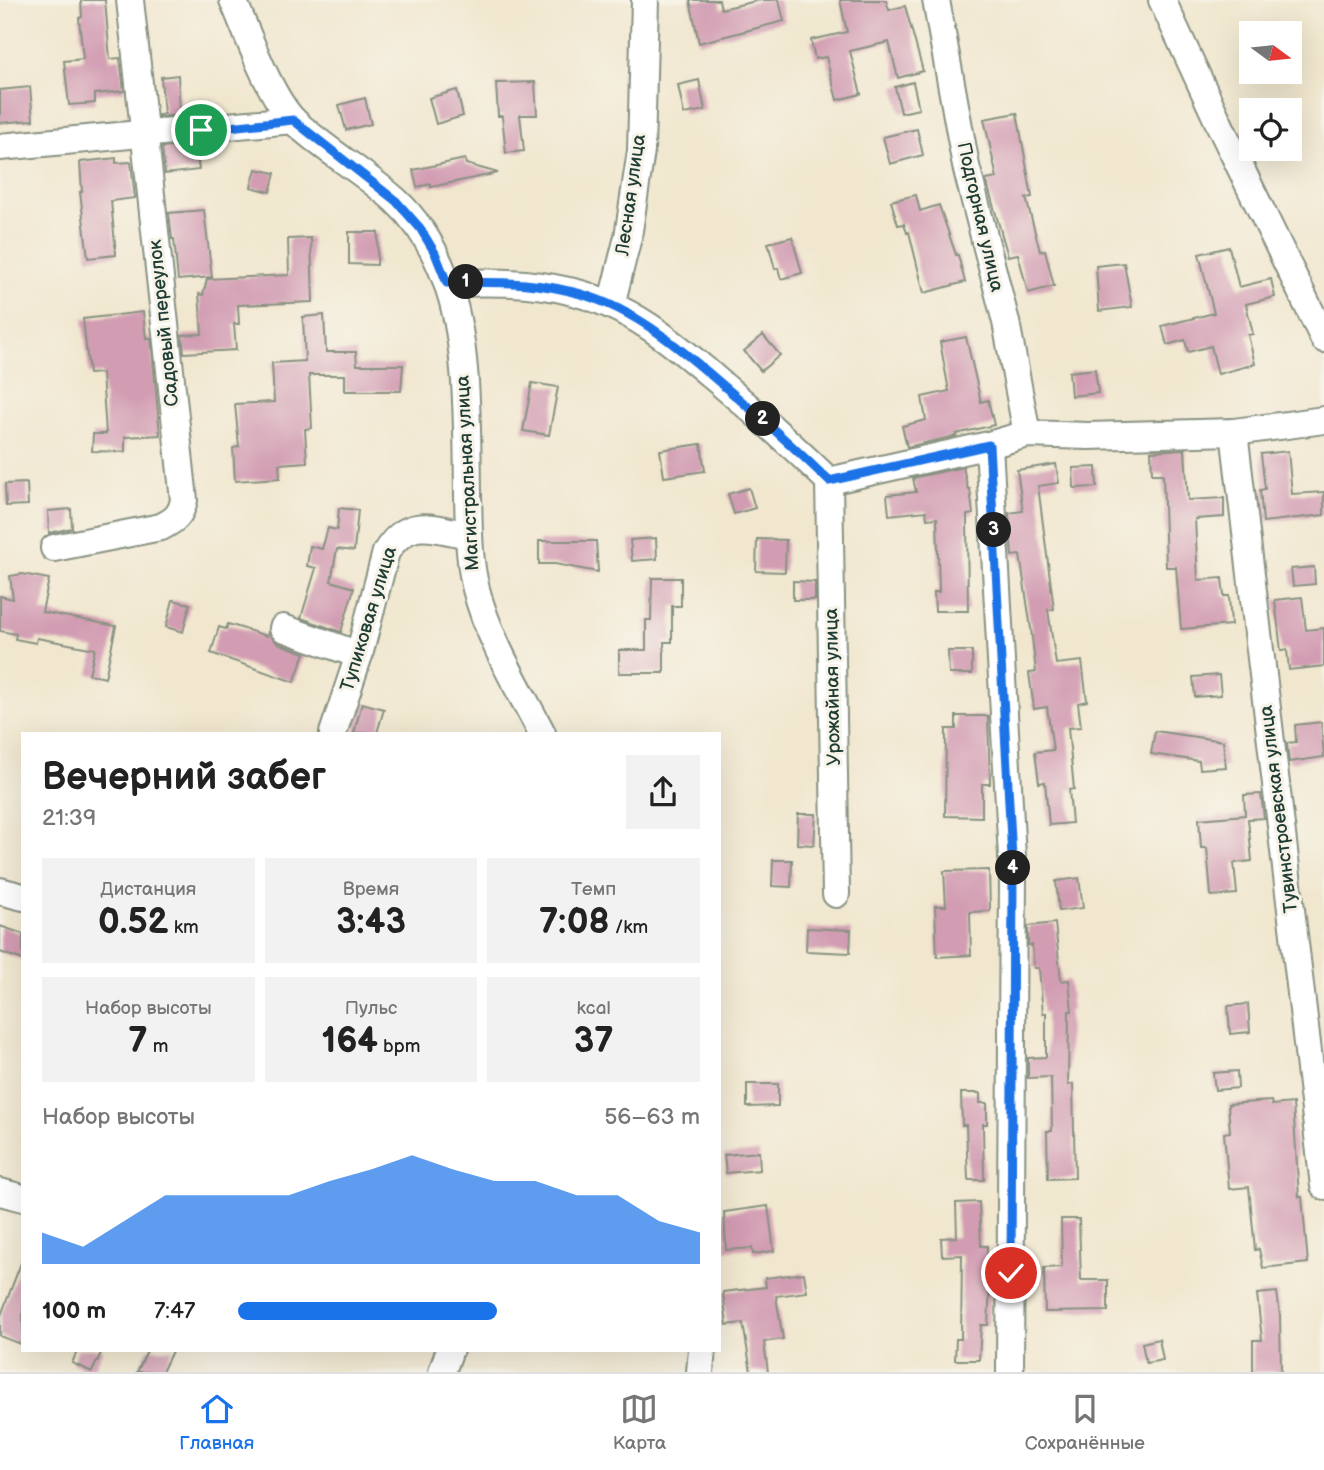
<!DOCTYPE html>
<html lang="ru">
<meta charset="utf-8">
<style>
:root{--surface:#fff;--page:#f2f2f2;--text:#222;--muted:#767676;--line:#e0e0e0;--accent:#1a73e8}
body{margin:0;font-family:"Balsamiq Sans",sans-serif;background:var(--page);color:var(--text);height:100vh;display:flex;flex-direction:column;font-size:26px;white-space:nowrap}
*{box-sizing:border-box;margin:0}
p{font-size:23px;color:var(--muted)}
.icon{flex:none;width:38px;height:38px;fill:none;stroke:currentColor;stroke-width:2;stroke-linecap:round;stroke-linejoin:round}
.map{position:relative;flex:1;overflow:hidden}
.drawer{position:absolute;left:21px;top:732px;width:700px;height:620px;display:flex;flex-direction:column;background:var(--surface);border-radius:0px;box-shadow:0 7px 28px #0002}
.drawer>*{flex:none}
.needle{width:46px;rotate:105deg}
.buttons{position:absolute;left:1239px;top:21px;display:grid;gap:14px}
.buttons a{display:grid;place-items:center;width:63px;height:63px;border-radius:0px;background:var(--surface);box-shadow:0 7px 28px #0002;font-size:35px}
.pin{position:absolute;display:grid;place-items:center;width:60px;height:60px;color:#fff;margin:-30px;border:4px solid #fff;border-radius:50%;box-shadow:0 2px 7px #0007}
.km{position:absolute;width:35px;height:35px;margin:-18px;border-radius:50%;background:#222;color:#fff;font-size:19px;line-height:35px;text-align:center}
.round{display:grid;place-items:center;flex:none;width:74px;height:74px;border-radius:0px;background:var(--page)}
.headline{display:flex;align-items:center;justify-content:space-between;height:119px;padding:0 21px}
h1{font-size:38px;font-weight:700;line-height:52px}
.figures{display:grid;grid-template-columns:repeat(3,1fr);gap:10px;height:119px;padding:7px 21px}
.figures div{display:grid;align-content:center;border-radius:0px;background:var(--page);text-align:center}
.figures b{font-size:35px;font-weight:700}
.figures small{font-size:19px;font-weight:400}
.figures p{font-size:19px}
.chart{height:196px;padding:14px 21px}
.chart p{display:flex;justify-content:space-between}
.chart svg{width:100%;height:126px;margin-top:7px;fill:var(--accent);opacity:.7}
ul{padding:0 21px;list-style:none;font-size:23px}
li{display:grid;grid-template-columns:112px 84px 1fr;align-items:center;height:52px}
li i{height:18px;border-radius:9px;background:var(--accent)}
.tabs{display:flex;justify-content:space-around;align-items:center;height:98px;border-top:2px solid var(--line);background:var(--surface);font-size:19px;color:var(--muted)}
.tabs a{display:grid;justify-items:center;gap:4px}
.tabs .active{color:var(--accent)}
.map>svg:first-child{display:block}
.building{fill:#d29cb2}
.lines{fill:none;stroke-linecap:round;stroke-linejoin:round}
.minor-casing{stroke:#889282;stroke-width:30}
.minor{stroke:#fff;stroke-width:26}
.route-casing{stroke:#fff;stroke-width:14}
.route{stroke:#1a73e8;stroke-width:9}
.labels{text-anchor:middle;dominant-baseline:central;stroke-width:6;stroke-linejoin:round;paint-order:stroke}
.street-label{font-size:19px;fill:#1f3d34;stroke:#f7f3e8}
</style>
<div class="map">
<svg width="1324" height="1372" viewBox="0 0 1324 1372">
<rect width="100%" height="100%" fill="#f7f3e8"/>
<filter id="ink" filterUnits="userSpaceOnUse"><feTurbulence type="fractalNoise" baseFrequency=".0143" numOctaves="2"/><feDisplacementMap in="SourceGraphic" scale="14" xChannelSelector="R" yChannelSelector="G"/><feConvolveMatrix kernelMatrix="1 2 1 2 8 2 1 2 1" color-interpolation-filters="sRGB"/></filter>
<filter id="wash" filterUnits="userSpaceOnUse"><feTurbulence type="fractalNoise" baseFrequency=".00686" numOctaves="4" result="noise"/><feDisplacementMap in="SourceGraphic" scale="28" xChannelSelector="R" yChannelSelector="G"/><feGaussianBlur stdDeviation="1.57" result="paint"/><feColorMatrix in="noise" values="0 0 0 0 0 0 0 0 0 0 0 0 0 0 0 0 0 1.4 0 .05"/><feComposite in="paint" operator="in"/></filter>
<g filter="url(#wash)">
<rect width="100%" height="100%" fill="#f1e7cf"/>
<g id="blocks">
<g class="building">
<polygon points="81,0 105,0 110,59 120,58 124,91 95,94 95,103 69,105 64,61 83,59 79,18 82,17"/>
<polygon points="690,0 719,0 721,9 761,0 779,0 784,21 699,43"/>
<polygon points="840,0 886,0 889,10 905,6 923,71 898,78 889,42 850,51 861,94 837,100 826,57 815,59 811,40 847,32"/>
<polygon points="178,75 180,115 158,117 158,115 164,114 161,77"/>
<polygon points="699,80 705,110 684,114 678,85"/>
<polygon points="535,82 537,115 520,115 524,151 506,153 502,116 498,116 496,83"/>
<polygon points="913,82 919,109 901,113 895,87"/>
<polygon points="30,87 33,120 0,123 0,90"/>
<polygon points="457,90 463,116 436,124 429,98"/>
<polygon points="365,98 371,124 346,130 339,105"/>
<polygon points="1017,113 1032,197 1026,198 1040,251 1045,250 1054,286 1028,293 1018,254 1008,256 986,180 997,178 984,119"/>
<polygon points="917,129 923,155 890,164 883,137"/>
<polygon points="181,146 181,150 196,148 199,170 165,174 162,148"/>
<polygon points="116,158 116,163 131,162 135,198 111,201 116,255 88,258 80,192 82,192 80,162"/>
<polygon points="465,159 466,164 498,173 431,187 431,184 417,187 413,170"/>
<polygon points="256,169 275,173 270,192 251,187"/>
<polygon points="916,195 920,211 939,205 956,255 958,255 965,282 924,293 909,232 907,233 904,224 898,225 891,201"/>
<polygon points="204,210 212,277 178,280 174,239 172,239 169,213"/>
<polygon points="349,232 378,232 377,265 349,264"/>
<polygon points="792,237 802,273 781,279 778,268 775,269 768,243"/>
<polygon points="311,238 313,302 238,305 239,324 234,324 236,350 184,353 182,335 202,334 199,294 203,295 207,279 289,275 288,239"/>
<polygon points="1229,247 1239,287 1271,279 1275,297 1246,304 1253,334 1248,335 1255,364 1218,374 1211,346 1188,352 1185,340 1167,345 1162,326 1214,313 1199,254"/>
<polygon points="1124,263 1132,307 1099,311 1096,266"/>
<polygon points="143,312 146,338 151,338 160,435 125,437 125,452 92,451 93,434 106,434 102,373 89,374 83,319"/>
<polygon points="324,315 326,352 356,352 357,365 403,365 401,391 345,391 345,375 309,375 312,428 305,429 307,462 279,464 280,478 235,481 233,448 239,447 235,404 274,402 272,363 305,361 303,317"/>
<polygon points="763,335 780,355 761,371 744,351"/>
<polygon points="966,337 981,402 988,400 994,425 956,434 956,436 907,447 902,426 926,420 922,397 949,391 940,342"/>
<polygon points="1095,369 1098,393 1071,396 1069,372"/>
<polygon points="532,383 558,387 549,435 523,431"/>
<polygon points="701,444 705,471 664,477 660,450"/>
<polygon points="1185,449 1188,500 1224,498 1224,517 1195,519 1198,580 1222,578 1224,596 1229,596 1231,625 1181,629 1176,567 1166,567 1163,474 1152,474 1151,451"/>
<polygon points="1288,451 1292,494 1324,492 1324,515 1263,522 1260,490 1265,489 1261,454"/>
<polygon points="1056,464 1059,483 1038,486 1054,609 1048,610 1056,664 1082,661 1087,701 1078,703 1081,727 1068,728 1074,789 1069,790 1072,823 1049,825 1045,782 1039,783 1035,752 1053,750 1047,707 1034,709 1029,673 1036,672 1031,629 1020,555 1012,556 1009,513 1023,511 1017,470"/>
<polygon points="963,467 968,489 970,489 973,514 967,515 968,611 935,611 934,592 939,592 937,518 927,519 926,511 889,515 887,495 916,492 913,478"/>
<polygon points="1096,467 1097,487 1074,488 1073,468"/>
<polygon points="27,483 28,505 6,506 5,484"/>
<polygon points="749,488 755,508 734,514 728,494"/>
<polygon points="339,508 358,510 354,551 337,549 331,581 354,588 341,632 301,618 316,568 307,566 310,546 322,549 328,528 337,530"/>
<polygon points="71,509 72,528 49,533 48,511"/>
<polygon points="656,538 657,559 632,561 630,540"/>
<polygon points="757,539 786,540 785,572 756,571"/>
<polygon points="539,541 596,541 598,572 555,564 539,564"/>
<polygon points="1314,567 1315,584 1293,586 1291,569"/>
<polygon points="22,574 49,579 42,612 116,626 105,678 89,674 95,649 37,638 36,643 15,639 16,634 0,631 0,596 13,599 10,576"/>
<polygon points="652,578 681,578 681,606 672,606 672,642 664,642 664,673 619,673 619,650 646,650 646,620 651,620"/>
<polygon points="793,581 815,582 815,600 793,600"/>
<polygon points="1302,597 1306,630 1324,628 1324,666 1289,670 1287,650 1281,651 1275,600"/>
<polygon points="173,600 190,604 183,632 166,627"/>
<polygon points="228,624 267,636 268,632 277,643 305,653 294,682 211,653 219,627 226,629"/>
<polygon points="948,651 972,651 972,674 949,674"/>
<polygon points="1219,675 1221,695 1195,697 1193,677"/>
<polygon points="362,703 384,709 377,733 354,733"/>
<polygon points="956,716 988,716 990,784 982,784 982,817 945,816 946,729 956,729"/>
<polygon points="1321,722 1324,757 1289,762 1287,743 1296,742 1295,725"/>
<polygon points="1155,731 1223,741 1226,767 1200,769 1199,761 1151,754"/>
<polygon points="1261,794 1264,818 1248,819 1252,861 1234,863 1237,894 1211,896 1207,848 1201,848 1199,819 1245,815 1244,795"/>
<polygon points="798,814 816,814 814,845 797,844"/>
<polygon points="773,860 792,860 791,887 772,886"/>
<polygon points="989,870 990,911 970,912 971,955 937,957 935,906 946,906 944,871"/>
<polygon points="1079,878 1083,908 1059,911 1056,881"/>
<polygon points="1055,923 1061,981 1069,980 1072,1011 1069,1011 1068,1085 1073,1084 1075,1178 1048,1179 1047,1131 1052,1131 1051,1077 1028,1078 1028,1058 1046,1057 1046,1013 1043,1013 1039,968 1034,968 1032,945 1028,945 1028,926"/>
<polygon points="0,926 23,934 23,960 0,952"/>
<polygon points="807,928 851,930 850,953 806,951"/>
<polygon points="1248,1004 1250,1032 1230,1034 1228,1006"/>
<polygon points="1237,1071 1238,1088 1215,1090 1213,1073"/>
<polygon points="747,1084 778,1084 778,1106 747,1107"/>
<polygon points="961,1093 980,1093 980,1103 987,1103 987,1124 983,1124 984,1180 968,1180 966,1125 962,1125"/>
<polygon points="1271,1101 1272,1105 1293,1103 1299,1197 1302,1197 1308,1263 1263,1268 1259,1249 1255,1250 1249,1187 1229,1189 1224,1133 1230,1132 1228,1104"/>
<polygon points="759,1152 760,1170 726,1173 724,1155"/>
<polygon points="979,1202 981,1246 987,1246 987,1263 992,1262 993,1284 990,1284 988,1325 981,1325 979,1360 955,1360 956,1339 961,1339 962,1255 942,1256 941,1238 957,1237 956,1203"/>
<polygon points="768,1206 774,1251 753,1254 752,1248 726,1250 724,1212"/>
<polygon points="1061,1219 1079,1219 1081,1280 1108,1280 1108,1311 1045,1312 1044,1268 1062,1267"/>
<polygon points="21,1263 23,1263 23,1345 0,1336 0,1318"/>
<polygon points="804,1273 807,1292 776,1296 783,1339 764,1342 768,1372 751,1372 743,1323 727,1325 723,1292 766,1287 765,1278"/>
<polygon points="1277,1292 1280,1316 1281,1372 1253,1372 1253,1340 1262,1340 1257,1294"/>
<polygon points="1159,1339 1163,1360 1146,1363 1142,1343"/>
<polygon points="78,1349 103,1349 92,1372 72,1363"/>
<polygon points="148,1349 173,1349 162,1372 137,1372"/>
</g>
</g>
</g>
<g filter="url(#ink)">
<use href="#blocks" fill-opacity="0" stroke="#889282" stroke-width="2"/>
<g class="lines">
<defs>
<g id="minor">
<path d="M233,0C248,34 269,96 295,122C326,151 364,172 395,200C419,222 435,250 446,280C469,340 467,430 468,495C469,526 468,558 476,589C488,638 519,689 542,733"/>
<polyline points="936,0 966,166 1006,322 1027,434"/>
<polyline points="1162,0 1223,132 1324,339"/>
<polyline points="0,147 293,120"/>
<path d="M447,283C488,282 529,281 569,291C628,304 674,343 718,381C756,413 793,446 829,481L989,445L1027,434L1088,436L1234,432L1324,420"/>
<polyline points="611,305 628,237 641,151 645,0"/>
<polyline points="1234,432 1324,1186"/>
<polyline points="989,445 1013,875 1010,1372"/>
<polyline points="829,481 836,894"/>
<path d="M54,548L161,527C175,520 181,515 184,500L130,0"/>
<polyline points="283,628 359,655"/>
<path d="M333,733L359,655L386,552C408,516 433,528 468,535"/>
<polyline points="0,891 23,897"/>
<polyline points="0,1192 23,1198"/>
<polyline points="442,1372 450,1349"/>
<polyline points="700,1372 702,1349"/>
</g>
</defs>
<use href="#minor" class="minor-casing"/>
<use href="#minor" class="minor"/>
</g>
</g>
<g class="lines" filter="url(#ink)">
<defs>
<path id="route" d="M201,130L293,120L396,201L420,228L435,253L447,283C488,282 529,281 569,291C628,304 674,343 718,381C756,413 793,446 829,481L989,445L1013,875L1011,1273"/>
</defs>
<use href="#route" class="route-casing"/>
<use href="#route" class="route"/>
</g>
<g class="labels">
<g class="street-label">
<text transform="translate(631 195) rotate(-82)">Лесная улица</text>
<text transform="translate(980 217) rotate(77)">Подгорная улица</text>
<text transform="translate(164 323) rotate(-96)">Садовый переулок</text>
<text transform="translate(468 473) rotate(-93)">Магистральная улица</text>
<text transform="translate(369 619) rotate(-73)">Тупиковая улица</text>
<text transform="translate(833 687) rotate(-91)">Урожайная улица</text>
<text transform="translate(1279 809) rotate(-97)">Тувинстроевская улица</text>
</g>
</g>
</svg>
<div class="buttons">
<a><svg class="needle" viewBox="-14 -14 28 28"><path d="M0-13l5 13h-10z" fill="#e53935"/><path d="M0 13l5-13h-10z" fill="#767676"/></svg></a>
<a><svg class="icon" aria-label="locate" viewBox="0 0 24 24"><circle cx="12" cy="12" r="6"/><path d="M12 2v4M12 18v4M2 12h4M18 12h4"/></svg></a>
</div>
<div class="pin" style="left:201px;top:130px;background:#1e9e55"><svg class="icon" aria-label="arrive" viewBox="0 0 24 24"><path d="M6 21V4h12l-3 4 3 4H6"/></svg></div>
<div class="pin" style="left:1011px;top:1273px;background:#d93025"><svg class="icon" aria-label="check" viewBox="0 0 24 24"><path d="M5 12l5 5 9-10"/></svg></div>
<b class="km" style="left:466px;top:282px">1</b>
<b class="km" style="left:763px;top:419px">2</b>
<b class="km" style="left:994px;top:530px">3</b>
<b class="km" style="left:1013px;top:868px">4</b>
<section class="drawer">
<div class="headline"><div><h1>Вечерний забег</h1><p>21:39</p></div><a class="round"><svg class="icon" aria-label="share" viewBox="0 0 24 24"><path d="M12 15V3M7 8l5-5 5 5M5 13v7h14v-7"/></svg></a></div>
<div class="figures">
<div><p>Дистанция</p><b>0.52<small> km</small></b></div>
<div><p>Время</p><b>3:43</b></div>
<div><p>Темп</p><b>7:08<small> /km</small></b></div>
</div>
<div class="figures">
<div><p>Набор высоты</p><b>7<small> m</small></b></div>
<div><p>Пульс</p><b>164<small> bpm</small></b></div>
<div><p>kcal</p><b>37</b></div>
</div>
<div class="chart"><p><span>Набор высоты</span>56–63 m</p>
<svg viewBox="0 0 160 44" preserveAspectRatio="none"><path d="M0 44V33L10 38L20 29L30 20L40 20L50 20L60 20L70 15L80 11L90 6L100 11L110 15L120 15L130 20L140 20L150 29L160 33V44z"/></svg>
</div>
<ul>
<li><b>100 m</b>7:47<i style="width:56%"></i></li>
</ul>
</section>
</div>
<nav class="tabs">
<a class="active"><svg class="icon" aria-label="home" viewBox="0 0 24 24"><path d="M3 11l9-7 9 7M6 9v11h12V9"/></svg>Главная</a>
<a><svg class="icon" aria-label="map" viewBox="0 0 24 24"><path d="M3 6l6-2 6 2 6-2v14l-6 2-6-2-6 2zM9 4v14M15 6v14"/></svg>Карта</a>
<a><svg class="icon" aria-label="saved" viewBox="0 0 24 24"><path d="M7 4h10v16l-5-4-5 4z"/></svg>Сохранённые</a>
</nav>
